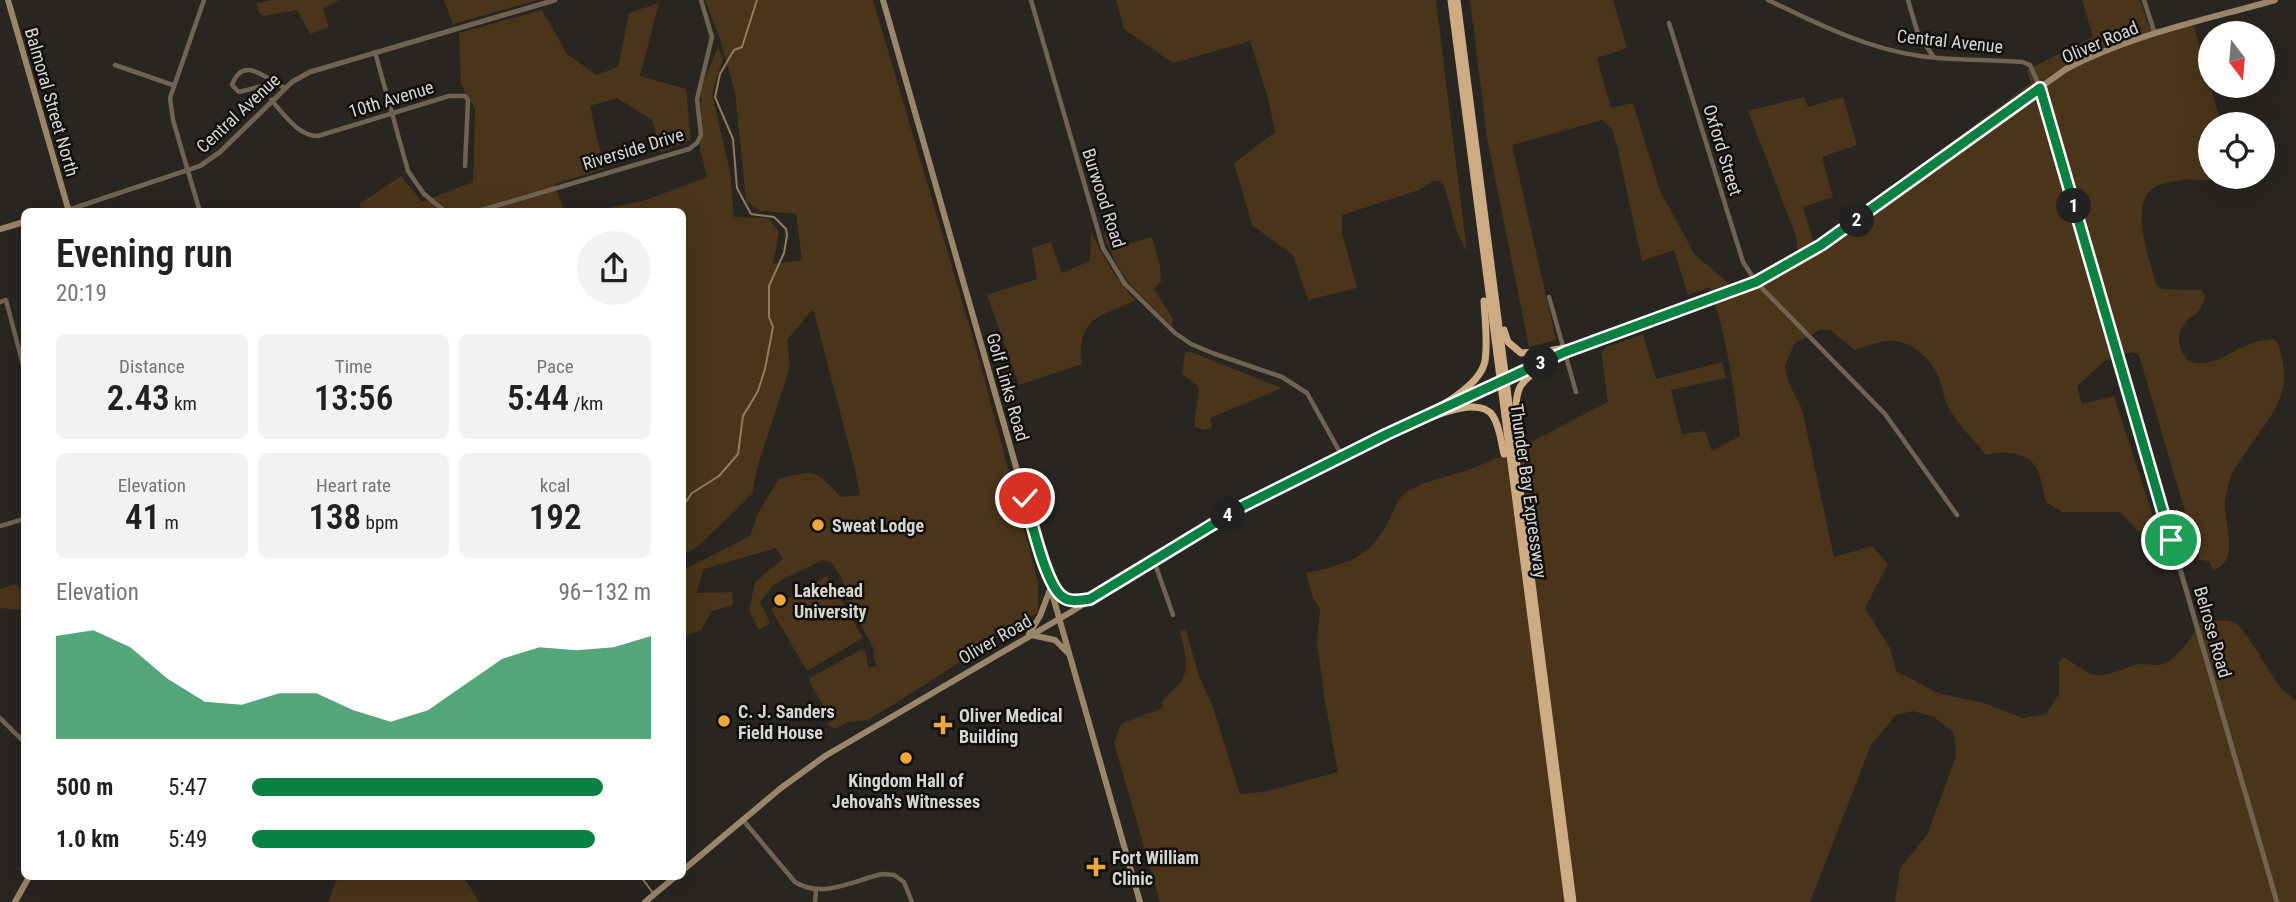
<!DOCTYPE html>
<meta charset="utf-8">
<style>
:root{--surface:#fff;--page:#f2f2f2;--text:#202124;--muted:#757577;--accent:#0b8043}
body{margin:0;font-family:"Roboto Condensed",sans-serif;background:var(--page);color:var(--text);height:100vh;display:flex;flex-direction:column;font-size:26px;white-space:nowrap}
*{box-sizing:border-box;margin:0}
p{font-size:23px;color:var(--muted)}
.icon{flex:none;width:38px;height:38px;fill:none;stroke:currentColor;stroke-width:2;stroke-linecap:round;stroke-linejoin:round}
.map{position:relative;flex:1;overflow:hidden}
.side{position:absolute;left:21px;top:208px;width:665px;height:672px;display:flex;flex-direction:column;background:var(--surface);border-radius:10px;box-shadow:0 7px 28px #0002}
.side>*{flex:none}
.needle{width:46px;rotate:164deg}
.tools{position:absolute;left:2198px;top:21px;display:grid;gap:14px}
.tools a{display:grid;place-items:center;width:77px;height:77px;border-radius:50%;background:var(--surface);box-shadow:0 7px 28px #0002;font-size:35px}
.pin{position:absolute;display:grid;place-items:center;width:60px;height:60px;color:#fff;margin:-30px;border:4px solid #fff;border-radius:50%;box-shadow:0 2px 7px #0007}
.km{position:absolute;width:35px;height:35px;margin:-18px;border-radius:50%;background:#222;color:#fff;font-size:19px;line-height:35px;text-align:center}
.round{display:grid;place-items:center;flex:none;width:74px;height:74px;border-radius:37px;background:var(--page)}
.head{display:flex;align-items:center;justify-content:space-between;height:119px;padding:0 35px}
h1{font-size:38px;font-weight:600;line-height:52px}
.figures{display:grid;grid-template-columns:repeat(3,1fr);gap:10px;height:119px;padding:7px 35px}
.figures div{display:grid;align-content:center;border-radius:10px;background:var(--page);text-align:center}
.figures b{font-size:35px;font-weight:600}
.figures small{font-size:19px;font-weight:400}
.figures p{font-size:19px}
.chart{height:196px;padding:14px 35px}
.chart p{display:flex;justify-content:space-between}
.chart svg{width:100%;height:126px;margin-top:7px;fill:var(--accent);opacity:.7}
ul{padding:0 35px;list-style:none;font-size:23px}
li{display:grid;grid-template-columns:112px 84px 1fr;align-items:center;height:52px}
li i{height:18px;border-radius:9px;background:var(--accent)}
.map>svg:first-child{display:block}
.green{fill:#4a351a}
.lines{fill:none;stroke-linecap:round;stroke-linejoin:round}
.stream{stroke:#937c5e;stroke-width:2}
.minor{stroke:#716352;stroke-width:4.5}
.tertiary{stroke:#716352;stroke-width:5}
.secondary{stroke:#9c866a;stroke-width:6}
.trunk{stroke:#cdac84;stroke-width:7}
.route-casing{stroke:#fff;stroke-width:14}
.route{stroke:#0b8043;stroke-width:9}
.poi-dot{fill:#efa73e;stroke:#100f0d;stroke-width:2.5}
.labels{text-anchor:middle;dominant-baseline:central;stroke-width:5;stroke-linejoin:round;paint-order:stroke}
.street-label{font-size:18px;fill:#d8d6d3;stroke:#100f0d}
.poi-label{font-size:18px;font-weight:bold;fill:#d8d6d3;stroke:#100f0d;text-anchor:start}
</style>
<div class="map">
<svg width="2296" height="902" viewBox="0 0 2296 902">
<rect width="100%" height="100%" fill="#292521"/>
<g class="green">
<polygon points="273,0 339,0 323,8 329,27 310,34 297,10 263,16 259,13 257,3"/>
<polygon points="444,0 538,0 453,24"/>
<path d="M705,0H873L976,348L1038,582V612L893,705L867,720L848,722L834,729L828,724L831,720L810,682V678L862,649L866,654L868,667L877,666L874,660L873,647L848,602L842,579L832,563L823,560L781,580L773,586L760,602L770,623L759,630L749,611L755,582L783,559L776,548L704,569L696,593L732,592L733,605L712,611L701,630L683,637V570L750,536L758,513L779,479C816,469 814,469 841,497L860,495L854,465L813,309L787,340L790,367L758,465L752,494L697,547L683,555L682,212H592L646,200L707,177L700,149L701,87L718,48L723,58L712,94L730,171L734,217L768,218L779,232L773,264L802,260L796,214L761,211L746,201L735,92L719,36Z"/>
<polygon points="1116,0 1436,0 1467,252 1456,229 1444,185 1439,181 1434,181 1419,190 1342,215 1342,233 1357,288 1308,300 1293,255 1252,225 1234,163 1275,132 1268,98 1250,41 1173,63 1124,29"/>
<path d="M1470,0H1613L1627,48L1597,58L1611,108L1633,103L1660,191L1695,255L1731,285L1798,253L1796,236L1748,111L1804,97L1808,107L1843,97L1857,145L1822,157L1833,197L1803,207L1814,244L2031,83L2027,70L2093,37L2082,0H2140L2149,27C2160,31 2179,24 2194,26L2221,124H2210V177H2220C2206,183 2196,178 2183,180C2175,181 2163,183 2156,186C2127,202 2150,260 2156,284L2162,289L2201,290L2206,296C2204,301 2201,307 2198,312C2194,316 2188,318 2185,323C2175,335 2179,349 2187,360C2210,371 2229,351 2250,344C2257,341 2265,340 2272,339L2277,341C2295,391 2276,409 2248,449C2243,457 2235,466 2231,476C2229,483 2226,494 2225,502C2224,523 2241,562 2213,570L2209,561L2199,560L2139,355L2133,352L2106,360L2077,386L2082,404L2114,396L2161,541L2157,560L2148,541L2120,512H2062L2046,502C2043,492 2042,478 2037,469C2028,451 2002,451 1986,455C1974,440 1958,425 1949,408C1943,398 1943,387 1938,376C1930,357 1909,339 1887,341C1876,342 1865,347 1855,350L1830,330H1820L1794,344L1785,366L1788,381L1802,409L1834,557L1872,546L1888,564L1865,608L1890,648L1896,671L1938,693L1984,703L2023,718L2046,714L2059,694V662L2064,657C2100,682 2096,678 2135,665C2144,662 2155,667 2163,664C2178,658 2193,637 2199,623C2209,621 2224,619 2233,622C2246,627 2269,673 2279,685C2283,691 2290,695 2296,700V902H1895L1900,868L1927,835L1956,756L1954,733L1934,717L1913,711L1896,715L1871,745L1810,902H1160L1114,743L1121,724L1162,708L1163,700C1193,673 1188,669 1180,631L1186,630L1199,676L1213,707L1240,794L1264,792L1338,772L1324,696L1317,642L1320,609L1313,598L1306,573C1343,565 1370,559 1388,522C1394,511 1397,498 1408,491C1428,479 1451,477 1473,468C1519,450 1564,424 1608,402L1601,352L1607,347L1643,334L1656,379L1722,362L1726,378L1671,390L1682,434L1705,431L1712,451L1740,436C1734,386 1726,335 1710,287L1688,295L1674,250L1642,261L1617,146L1612,129L1602,120L1512,145L1556,340L1529,347L1487,138Z"/>
<polygon points="659,3 640,76 686,89 691,140 661,152 652,120 617,98 590,106 604,169 554,184 565,212 362,212 359,204 401,176 422,202 473,182 475,109 461,84 459,33 542,10 567,54 596,75 618,67 629,13"/>
<polygon points="1116,230 1122,246 1152,237 1160,265 1161,282 1154,289 1173,319 1172,326 1131,286 1117,265 1103,234"/>
<path d="M1091,233L1111,269L1135,301C1098,317 1077,318 1082,364L1019,385L987,295L1037,279L1032,248L1051,242L1062,273L1090,261Z"/>
<path d="M1185,352H1191L1282,388L1210,418L1212,428L1204,430L1195,427C1193,414 1200,400 1198,386L1182,374Z"/>
<polygon points="827,576 863,638 807,671 771,609"/>
<polygon points="15,584 19,588 24,588 24,610 0,608 0,589"/>
<polygon points="338,877 464,877 479,902 328,902"/>
</g>
<g class="lines">
<g class="stream">
<polyline points="682,507 692,493 719,476 738,454 743,416 758,391 765,369 773,327 769,317 769,286 784,253 787,235 786,229 774,217 751,214 737,188 733,139 715,97 720,74 734,50 742,47 757,0"/>
<polyline points="641,877 653,893"/>
</g>
<g class="minor">
<polyline points="1031,0 1103,248 1125,284 1175,333 1191,344 1215,354 1282,377 1307,393 1342,456"/>
<path d="M1768,0C1818,24 1865,48 1920,56C1953,61 1989,59 2022,62L2030,65L2040,88"/>
<polyline points="1908,0 1918,34 1933,56"/>
<polyline points="2144,0 2155,34"/>
<polyline points="1669,23 1743,262 1756,282 1885,414 1957,515"/>
<polyline points="375,52 408,171 424,194 446,212"/>
<polyline points="115,65 173,85"/>
<path d="M274,83L239,92L232,85C243,54 266,79 285,88"/>
<path d="M271,100C284,114 298,136 318,136L449,96H465L468,100L465,166"/>
<polyline points="200,212 173,120 170,98 204,0"/>
<polyline points="475,212 689,149 697,143 701,135 697,99 712,37 701,0"/>
<polyline points="1549,297 1576,392"/>
<polyline points="0,302 6,300 24,369"/>
<polyline points="0,526 24,519"/>
<polyline points="1154,561 1173,615"/>
<polyline points="0,718 24,742"/>
<path d="M743,820L795,882C822,899 853,881 882,874L894,875L904,882L912,902"/>
<polyline points="815,902 816,891"/>
</g>
<g class="tertiary">
<polyline points="2040,88 2277,902"/>
<polyline points="68,210 200,166 220,152 292,82 310,72 555,0"/>
</g>
<g class="secondary">
<polyline points="8,0 69,212"/>
<polyline points="883,0 1140,902"/>
<polyline points="0,229 24,222"/>
<path d="M1585,345L1756,282L1821,245L2066,69C2130,35 2205,20 2275,0"/>
<polyline points="1444,407 1558,355"/>
<path d="M1053,587C1064,599 1072,602 1089,600"/>
<polyline points="1029,634 1040,616 1051,587"/>
<polyline points="1031,635 1055,640 1068,653"/>
<polyline points="682,871 781,788 825,756 1071,612 1243,506 1390,432"/>
<polyline points="15,902 29,877"/>
<polyline points="645,902 675,877"/>
</g>
<g class="trunk">
<polyline points="1451,0 1568,902"/>
<polyline points="1457,0 1573,902"/>
<polyline points="1504,330 1508,342 1521,353 1543,352 1576,346"/>
<path d="M1517,421C1516,410 1515,398 1520,387C1530,369 1569,354 1587,344"/>
<path d="M1411,425C1430,418 1479,394 1493,416C1500,427 1501,442 1504,454"/>
<path d="M1387,434C1414,419 1479,393 1485,361C1488,342 1485,321 1484,301"/>
</g>
</g>
<g class="lines">
<defs>
<path id="route" d="M1025,498C1031,519 1046,587 1063,597C1070,603 1082,600 1090,599L1243,506L1387,434L1565,352L1756,282L1821,245L2040,88L2171,540"/>
</defs>
<use href="#route" class="route-casing"/>
<use href="#route" class="route"/>
</g>
<g class="poi-dot">
<circle cx="818" cy="525" r="7"/>
<circle cx="780" cy="600" r="7"/>
<circle cx="724" cy="721" r="7"/>
<path d="M939.5 714.5h7v7h7v7h-7v7h-7v-7h-7v-7h7z"/>
<circle cx="906" cy="758" r="7"/>
<path d="M1092.5 856.5h7v7h7v7h-7v7h-7v-7h-7v-7h7z"/>
</g>
<g class="labels">
<g class="street-label">
<text transform="translate(1950 41) rotate(6)">Central Avenue</text>
<text transform="translate(2100 42) rotate(-23)">Oliver Road</text>
<text transform="translate(391 99) rotate(-17)">10th Avenue</text>
<text transform="translate(52 102) rotate(74)">Balmoral Street North</text>
<text transform="translate(238 113) rotate(-43)">Central Avenue</text>
<text transform="translate(633 149) rotate(-17)">Riverside Drive</text>
<text transform="translate(1723 150) rotate(73)">Oxford Street</text>
<text transform="translate(1104 198) rotate(72)">Burwood Road</text>
<text transform="translate(1008 387) rotate(74)">Golf Links Road</text>
<text transform="translate(1529 491) rotate(82)">Thunder Bay Expressway</text>
<text transform="translate(2213 632) rotate(74)">Belrose Road</text>
<text transform="translate(995 639) rotate(-30)">Oliver Road</text>
</g>
<g class="poi-label">
<text x="832" y="525">Sweat Lodge</text>
<text x="794" y="590">Lakehead<tspan x="794" dy="21">University</tspan></text>
<text x="738" y="711">C. J. Sanders<tspan x="738" dy="21">Field House</tspan></text>
<text x="959" y="715">Oliver Medical<tspan x="959" dy="21">Building</tspan></text>
<text x="906" y="780" text-anchor="middle">Kingdom Hall of<tspan x="906" dy="21">Jehovah's Witnesses</tspan></text>
<text x="1112" y="857">Fort William<tspan x="1112" dy="21">Clinic</tspan></text>
</g>
</g>
</svg>
<div class="tools">
<a><svg class="needle" viewBox="-14 -14 28 28"><path d="M0-13l5 13h-10z" fill="#e53935"/><path d="M0 13l5-13h-10z" fill="#757577"/></svg></a>
<a><svg class="icon" aria-label="locate" viewBox="0 0 24 24"><circle cx="12" cy="12" r="6"/><path d="M12 2v4M12 18v4M2 12h4M18 12h4"/></svg></a>
</div>
<div class="pin" style="left:2171px;top:540px;background:#1e9e55"><svg class="icon" aria-label="arrive" viewBox="0 0 24 24"><path d="M6 21V4h12l-3 4 3 4H6"/></svg></div>
<div class="pin" style="left:1025px;top:498px;background:#d93025"><svg class="icon" aria-label="check" viewBox="0 0 24 24"><path d="M5 12l5 5 9-10"/></svg></div>
<b class="km" style="left:2074px;top:206px">1</b>
<b class="km" style="left:1857px;top:220px">2</b>
<b class="km" style="left:1541px;top:363px">3</b>
<b class="km" style="left:1228px;top:515px">4</b>
<section class="side">
<div class="head"><div><h1>Evening run</h1><p>20:19</p></div><a class="round"><svg class="icon" aria-label="share" viewBox="0 0 24 24"><path d="M12 15V3M7 8l5-5 5 5M5 13v7h14v-7"/></svg></a></div>
<div class="figures">
<div><p>Distance</p><b>2.43<small> km</small></b></div>
<div><p>Time</p><b>13:56</b></div>
<div><p>Pace</p><b>5:44<small> /km</small></b></div>
</div>
<div class="figures">
<div><p>Elevation</p><b>41<small> m</small></b></div>
<div><p>Heart rate</p><b>138<small> bpm</small></b></div>
<div><p>kcal</p><b>192</b></div>
</div>
<div class="chart"><p><span>Elevation</span>96–132 m</p>
<svg viewBox="0 0 160 44" preserveAspectRatio="none"><path d="M0 44V8L10 6L20 12L30 23L40 31L50 32L60 28L70 28L80 34L90 38L100 34L110 25L120 16L130 12L140 13L150 12L160 8V44z"/></svg>
</div>
<ul>
<li><b>500 m</b>5:47<i style="width:88%"></i></li>
<li><b>1.0 km</b>5:49<i style="width:86%"></i></li>
</ul>
</section>
</div>
